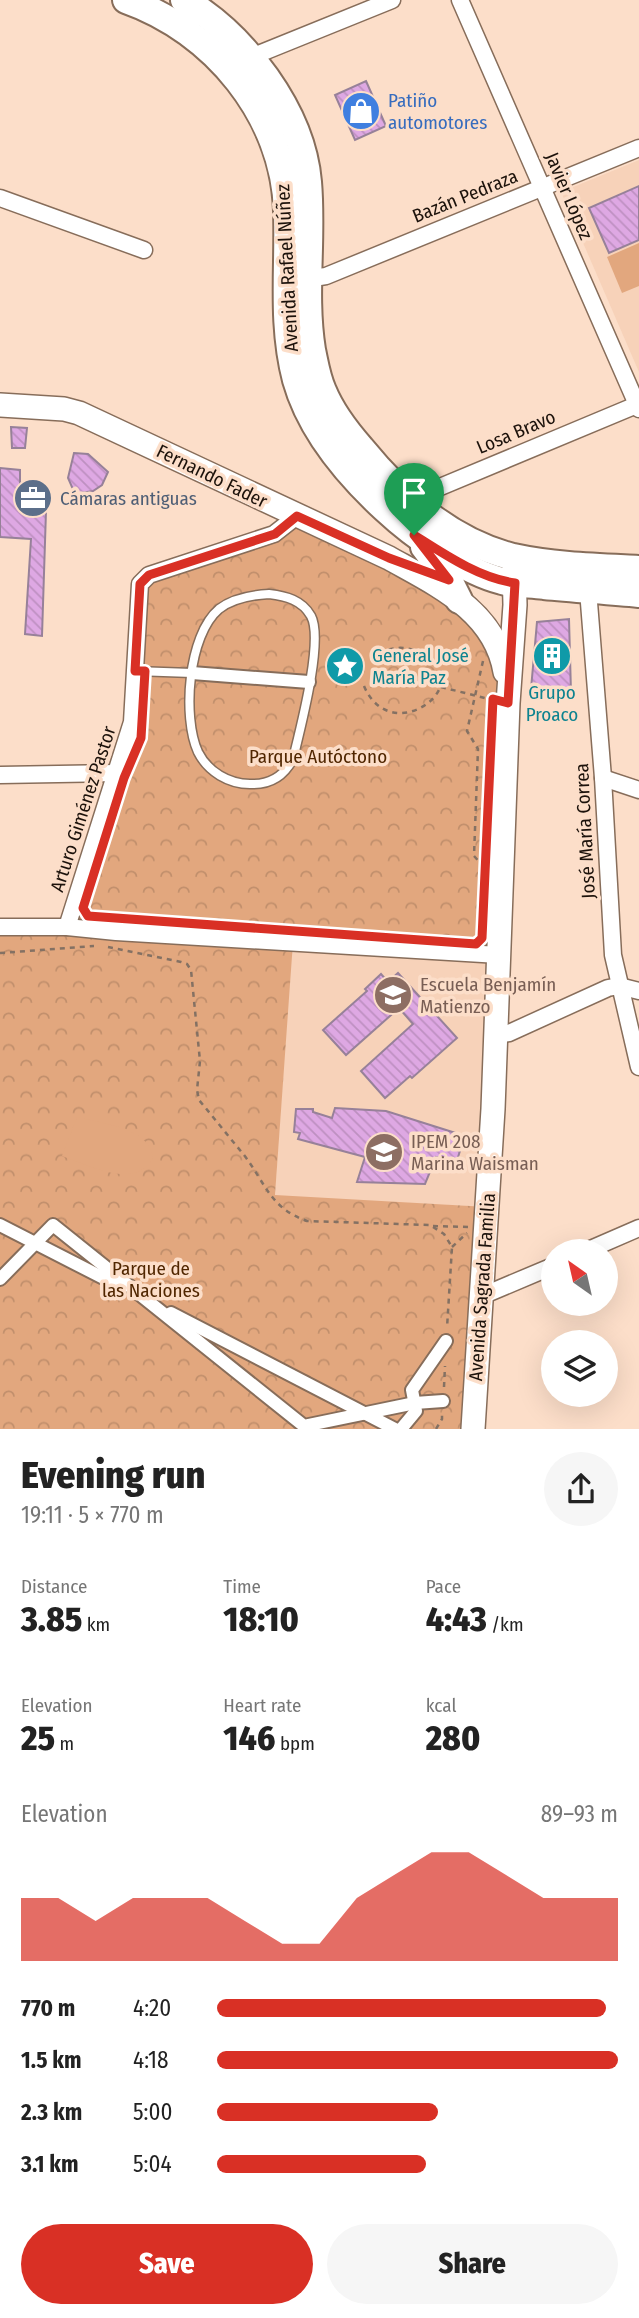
<!DOCTYPE html>
<meta charset="utf-8">
<style>
:root{--surface:#fff;--page:#f6f6f6;--text:#222;--muted:#767676;--accent:#d93025}
body{margin:0;font-family:"Fira Sans Condensed",sans-serif;background:var(--page);color:var(--text);height:100vh;display:flex;flex-direction:column;font-size:26px;white-space:nowrap}
*{box-sizing:border-box;margin:0}
p{font-size:23px;color:var(--muted)}
.icon{flex:none;width:38px;height:38px;fill:none;stroke:currentColor;stroke-width:2;stroke-linecap:round;stroke-linejoin:round}
.map{position:relative;height:1429px;overflow:hidden}
.panel{display:flex;flex-direction:column;background:var(--surface);flex:1}
.panel>*{flex:none}
.needle{width:46px;rotate:326deg}
.buttons{position:absolute;left:541px;top:1239px;display:grid;gap:14px}
.buttons a{display:grid;place-items:center;width:77px;height:77px;border-radius:50%;background:var(--surface);box-shadow:0 7px 28px #0002;font-size:35px}
.pin{position:absolute;display:grid;place-items:center;width:60px;height:60px;color:#fff;margin:-72px -30px;border-radius:50% 50% 50% 0;rotate:-45deg;box-shadow:0 0 7px #0007}
.pin .icon{rotate:45deg}
.round{display:grid;place-items:center;flex:none;width:74px;height:74px;border-radius:37px;background:var(--page)}
.summary{display:flex;align-items:center;justify-content:space-between;height:119px;padding:0 21px}
h1{font-size:38px;font-weight:800;line-height:52px}
.figures{display:grid;grid-template-columns:repeat(3,1fr);gap:10px;height:119px;padding:7px 21px}
.figures div{display:grid;align-content:center}
.figures b{font-size:35px;font-weight:800}
.figures small{font-size:19px;font-weight:400}
.figures p{font-size:19px}
.chart{height:196px;padding:14px 21px}
.chart p{display:flex;justify-content:space-between}
.chart svg{width:100%;height:126px;margin-top:7px;fill:var(--accent);opacity:.7}
.primary-button{display:flex;gap:14px;margin-top:auto;padding:14px 21px}
.primary-button a{flex:1;height:80px;border-radius:42px;background:var(--accent);color:#fff;font-size:28px;font-weight:800;line-height:80px;text-align:center}
.primary-button a+a{background:var(--page);color:var(--text)}
ul{padding:0 21px;list-style:none;font-size:23px}
li{display:grid;grid-template-columns:112px 84px 1fr;align-items:center;height:52px}
li i{height:18px;border-radius:9px;background:var(--accent)}
.map>svg:first-child{display:block}
.built{fill:#f7d2b9}
.park{fill:url(#park-crowns)}
.garden{fill:#e2a77e}
.building{fill:url(#building-back-hatch);stroke:#978199;stroke-width:2}
.lines{fill:none;stroke-linecap:round;stroke-linejoin:round}
.service-casing{stroke:#876d5a;stroke-width:11}
.pedestrian-casing{stroke:#876d5a;stroke-width:16}
.minor-casing{stroke:#876d5a;stroke-width:19}
.secondary-casing{stroke:#876d5a;stroke-width:26}
.primary-casing{stroke:#876d5a;stroke-width:30}
.path{stroke:#847163;stroke-width:2.5;stroke-dasharray:5 5;stroke-linecap:butt}
.service{stroke:#fff;stroke-width:8}
.pedestrian{stroke:#fff;stroke-width:12}
.minor{stroke:#fff;stroke-width:16}
.secondary{stroke:#fff;stroke-width:23}
.primary{stroke:#fff;stroke-width:26}
.route-casing{stroke:#fff;stroke-width:14}
.route{stroke:#d93025;stroke-width:9}
.labels{text-anchor:middle;dominant-baseline:central;stroke-width:7;stroke-linejoin:round;paint-order:stroke}
.shop-label{font-size:19px;fill:#366cbe;stroke:#fcdec9;text-anchor:start}
.street-label{font-size:19px;fill:#1c120b;stroke:#fcdec9}
.service-label{font-size:19px;fill:#4e5e75;stroke:#fcdec9;text-anchor:start}
.culture-label{font-size:19px;fill:#0d838f;stroke:#fcdec9;text-anchor:start}
.park-label{font-size:19px;fill:#502600;stroke:#fcdec9}
.education-label{font-size:19px;fill:#785e54;stroke:#fcdec9;text-anchor:start}
</style>
<div class="map">
<svg width="639" height="1429" viewBox="0 0 639 1429">
<defs>
<pattern id="park-crowns" width="20" height="18" patternUnits="userSpaceOnUse" patternTransform="scale(1.75)"><rect width="20" height="18" fill="#e2a77e"/><path d="M2 6a3 3 0 1 1 6 0M12 15a3 3 0 1 1 6 0" fill="none" stroke="#c18f6c"/></pattern>
<pattern id="building-back-hatch" width="6" height="6" patternUnits="userSpaceOnUse" patternTransform="scale(1.75)"><rect width="6" height="6" fill="#dea8e3"/><path d="M-1 5l2 2M0 0l6 6M5-1l2 2" fill="none" stroke="#be90c1"/></pattern>
</defs>
<rect width="100%" height="100%" fill="#fcdec9"/>
<g class="built">
<polygon points="639,160 639,372 561,192"/>
<polygon points="292,943 499,955 488,1207 275,1196"/>
</g>
<polygon class="park" points="297,516 433,583 501,654 499,955 293,942 275,1195 488,1207 473,1429 0,1429 0,927 67,926 132,722 149,575 274,534"/>
<g class="garden">
<polygon points="639,243 639,286 622,293 607,257"/>
<path d="M77,1117C102,1124 151,1127 153,1159C133,1190 89,1165 62,1156Z"/>
</g>
<g class="building">
<polygon points="366,81 386,126 355,140 335,95"/>
<polygon points="639,186 639,240 609,253 589,208"/>
<polygon points="11,427 27,428 25,448 12,448"/>
<polygon points="74,453 88,454 108,472 102,485 93,491 75,494 68,478"/>
<polygon points="0,468 20,470 20,491 38,492 37,511 46,511 42,636 25,634 31,539 0,537"/>
<polygon points="569,619 571,693 531,689 537,622"/>
<polygon points="398,973 457,1038 412,1078 410,1076 385,1098 361,1071 413,1024 399,1008 346,1055 323,1030 367,991 365,989 381,974 388,982"/>
<polygon points="335,1108 386,1111 465,1136 456,1163 436,1157 425,1184 357,1182 365,1157 298,1139 300,1133 294,1132 296,1109 313,1109 313,1112 332,1118"/>
</g>
<g class="lines">
<defs>
<g id="service">
<path d="M269,594C286,596 302,600 311,616C324,640 300,730 293,759C284,776 270,785 250,784C229,784 208,772 198,752C182,717 188,635 219,609C233,598 252,595 269,594Z"/>
<polyline points="135,671 192,673"/>
</g>
<g id="pedestrian">
<polyline points="192,673 309,682"/>
<polyline points="0,1225 121,1287"/>
<polyline points="0,1279 53,1225 304,1426 415,1403 443,1401"/>
<polyline points="171,1313 395,1429"/>
<polyline points="401,1429 416,1411 412,1390 446,1341"/>
</g>
<g id="minor">
<polyline points="460,0 639,409"/>
<polyline points="251,57 392,0"/>
<polyline points="0,198 144,250"/>
<polyline points="307,279 326,276 639,148"/>
<polyline points="409,500 639,404"/>
<polyline points="588,590 603,778 613,955 639,1067"/>
<polyline points="0,775 116,773"/>
<polyline points="603,778 639,790"/>
<polyline points="0,927 67,927 116,932 499,955"/>
<polyline points="67,927 132,722 140,584 149,575 274,534 297,516"/>
<polyline points="496,1035 509,1033 608,988 619,986 639,991"/>
<polyline points="586,1251 639,1228"/>
<polyline points="482,1296 553,1266"/>
</g>
<g id="secondary">
<path d="M0,405L64,409L79,413L389,558C437,585 495,611 505,672"/>
<polyline points="473,1429 493,1109 508,703 515,605 514,565"/>
</g>
<g id="primary">
<path d="M126,0C214,31 284,115 287,211C289,268 281,323 296,380C310,430 347,474 385,509C414,536 463,571 502,581C515,585 530,584 544,586C575,589 607,591 639,594"/>
<path d="M184,0C244,35 302,111 308,182C313,238 303,294 312,350C315,364 317,378 323,391C332,413 346,431 361,448C401,497 450,541 513,557C554,566 597,567 639,569"/>
<polyline points="424,547 449,580 459,600"/>
</g>
</defs>
<use href="#service" class="service-casing"/>
<use href="#pedestrian" class="pedestrian-casing"/>
<use href="#minor" class="minor-casing"/>
<use href="#secondary" class="secondary-casing"/>
<use href="#primary" class="primary-casing"/>
<g class="path">
<polyline points="483,661 467,731 478,749 474,856 483,866"/>
<path d="M364,686C392,752 484,680 419,652C403,645 388,647 373,657"/>
<polyline points="441,687 489,699"/>
<path d="M108,947L181,962L187,964L191,970L200,1061L197,1090L199,1100C214,1118 229,1137 244,1155C266,1184 270,1208 307,1221L430,1225L444,1234L452,1247L447,1328"/>
<polyline points="0,953 94,946"/>
<polyline points="433,1226 468,1227"/>
<polyline points="452,1247 467,1233"/>
<polyline points="444,1387 445,1366"/>
<polyline points="436,1429 442,1419 442,1415"/>
</g>
<use href="#service" class="service"/>
<use href="#pedestrian" class="pedestrian"/>
<use href="#minor" class="minor"/>
<use href="#secondary" class="secondary"/>
<use href="#primary" class="primary"/>
</g>
<g class="lines">
<defs>
<path id="route" d="M297,516L389,558L449,580L414,535C444,554 479,578 515,583L508,703L493,699L482,938L476,944L88,916L83,908L124,778L141,738L145,671H135L140,584L149,575L275,534Z"/>
</defs>
<use href="#route" class="route-casing"/>
<use href="#route" class="route"/>
</g>
<defs>
<symbol id="shop-disc" viewBox="-11 -11 22 22"><circle r="9.5" fill="#3f7fe0" stroke="#fcdec9"/><path d="M-5-2.5h2.3a2.7 3.5 0 0 1 5.4 0H5L5.5 6h-11ZM-1.5-2.5h3a1.5 2.3 0 0 0-3 0Z" fill="#fff"/></symbol>
<symbol id="office-disc" viewBox="-11 -11 22 22"><circle r="9.5" fill="#5c6f8a" stroke="#fcdec9"/><path d="M-6-3h4V-5.5h4V-3h4V5H-6ZM-1-4.5V-3h2v-1.5ZM-6 0V1H6V0Z" fill="#fff"/></symbol>
<symbol id="building-disc" viewBox="-11 -11 22 22"><circle r="9.5" fill="#0f9aa8" stroke="#fcdec9"/><path d="M-4-6H4V6H1V3H-1V6H-4ZM-2.5-4.3h1.7v1.8h-1.7ZM.8-4.3h1.7v1.8H.8ZM-2.5-1h1.7V.8h-1.7ZM.8-1h1.7V.8H.8Z" fill="#fff"/></symbol>
<symbol id="sight-disc" viewBox="-11 -11 22 22"><circle r="9.5" fill="#0f9aa8" stroke="#fcdec9"/><path d="M0-6L1.8-2.2L6-1.7L2.9 1.2L3.7 5.4L0 3.3L-3.7 5.4L-2.9 1.2L-6-1.7L-1.8-2.2Z" fill="#fff"/></symbol>
<symbol id="school-disc" viewBox="-11 -11 22 22"><circle r="9.5" fill="#8d6e63" stroke="#fcdec9"/><path d="M0-5L7-2L0 1L-7-2ZM-4 1L0 2.5L4 1V4Q0 6-4 4Z" fill="#fff"/></symbol>
</defs>
<g fill-rule="evenodd">
<use href="#shop-disc" x="339" y="89" width="44" height="44"/>
<use href="#office-disc" x="11" y="476" width="44" height="44"/>
<use href="#building-disc" x="530" y="634" width="44" height="44"/>
<use href="#sight-disc" x="323" y="644" width="44" height="44"/>
<use href="#school-disc" x="371" y="973" width="44" height="44"/>
<use href="#school-disc" x="362" y="1130" width="44" height="44"/>
</g>
<g class="labels">
<g class="shop-label">
<text x="388" y="100">Patiño<tspan x="388" dy="22">automotores</tspan></text>
</g>
<g class="street-label">
<text transform="translate(465 196) rotate(-22)">Bazán Pedraza</text>
<text transform="translate(569 196) rotate(67)">Javier López</text>
<text transform="translate(287 268) rotate(-93)">Avenida Rafael Núñez</text>
<text transform="translate(516 432) rotate(-23)">Losa Bravo</text>
<text transform="translate(212 476) rotate(26)">Fernando Fader</text>
<text transform="translate(83 809) rotate(-72)">Arturo Giménez Pastor</text>
<text transform="translate(585 831) rotate(-93)">José María Correa</text>
<text transform="translate(482 1287) rotate(-86)">Avenida Sagrada Familia</text>
</g>
<g class="service-label">
<text x="60" y="498">Cámaras antiguas</text>
</g>
<g class="culture-label">
<text x="372" y="655">General José<tspan x="372" dy="22">María Paz</tspan></text>
<text x="552" y="692" text-anchor="middle">Grupo<tspan x="552" dy="22">Proaco</tspan></text>
</g>
<g class="park-label">
<text x="318" y="756">Parque Autóctono</text>
<text x="151" y="1268">Parque de<tspan x="151" dy="22">las Naciones</tspan></text>
</g>
<g class="education-label">
<text x="420" y="984">Escuela Benjamín<tspan x="420" dy="22">Matienzo</tspan></text>
<text x="411" y="1141">IPEM 208<tspan x="411" dy="22">Marina Waisman</tspan></text>
</g>
</g>
</svg>
<div class="buttons">
<a><svg class="needle" viewBox="-14 -14 28 28"><path d="M0-13l5 13h-10z" fill="#e53935"/><path d="M0 13l5-13h-10z" fill="#767676"/></svg></a>
<a><svg class="icon" aria-label="layers" viewBox="0 0 24 24"><path d="M12 4l9 5-9 5-9-5zM3 14l9 5 9-5"/></svg></a>
</div>
<div class="pin" style="left:414px;top:535px;background:#1e9e55"><svg class="icon" aria-label="arrive" viewBox="0 0 24 24"><path d="M6 21V4h12l-3 4 3 4H6"/></svg></div>
</div>
<section class="panel">
<div class="summary"><div><h1>Evening run</h1><p>19:11 · 5 × 770 m</p></div><a class="round"><svg class="icon" aria-label="share" viewBox="0 0 24 24"><path d="M12 15V3M7 8l5-5 5 5M5 13v7h14v-7"/></svg></a></div>
<div class="figures">
<div><p>Distance</p><b>3.85<small> km</small></b></div>
<div><p>Time</p><b>18:10</b></div>
<div><p>Pace</p><b>4:43<small> /km</small></b></div>
</div>
<div class="figures">
<div><p>Elevation</p><b>25<small> m</small></b></div>
<div><p>Heart rate</p><b>146<small> bpm</small></b></div>
<div><p>kcal</p><b>280</b></div>
</div>
<div class="chart"><p><span>Elevation</span>89–93 m</p>
<svg viewBox="0 0 160 44" preserveAspectRatio="none"><path d="M0 44V22L10 22L20 30L30 22L40 22L50 22L60 30L70 38L80 38L90 22L100 14L110 6L120 6L130 14L140 22L150 22L160 22V44z"/></svg>
</div>
<ul>
<li><b>770 m</b>4:20<i style="width:97%"></i></li>
<li><b>1.5 km</b>4:18<i style="width:100%"></i></li>
<li><b>2.3 km</b>5:00<i style="width:55%"></i></li>
<li><b>3.1 km</b>5:04<i style="width:52%"></i></li>
</ul>
<div class="primary-button"><a>Save</a><a>Share</a></div>
</section>
